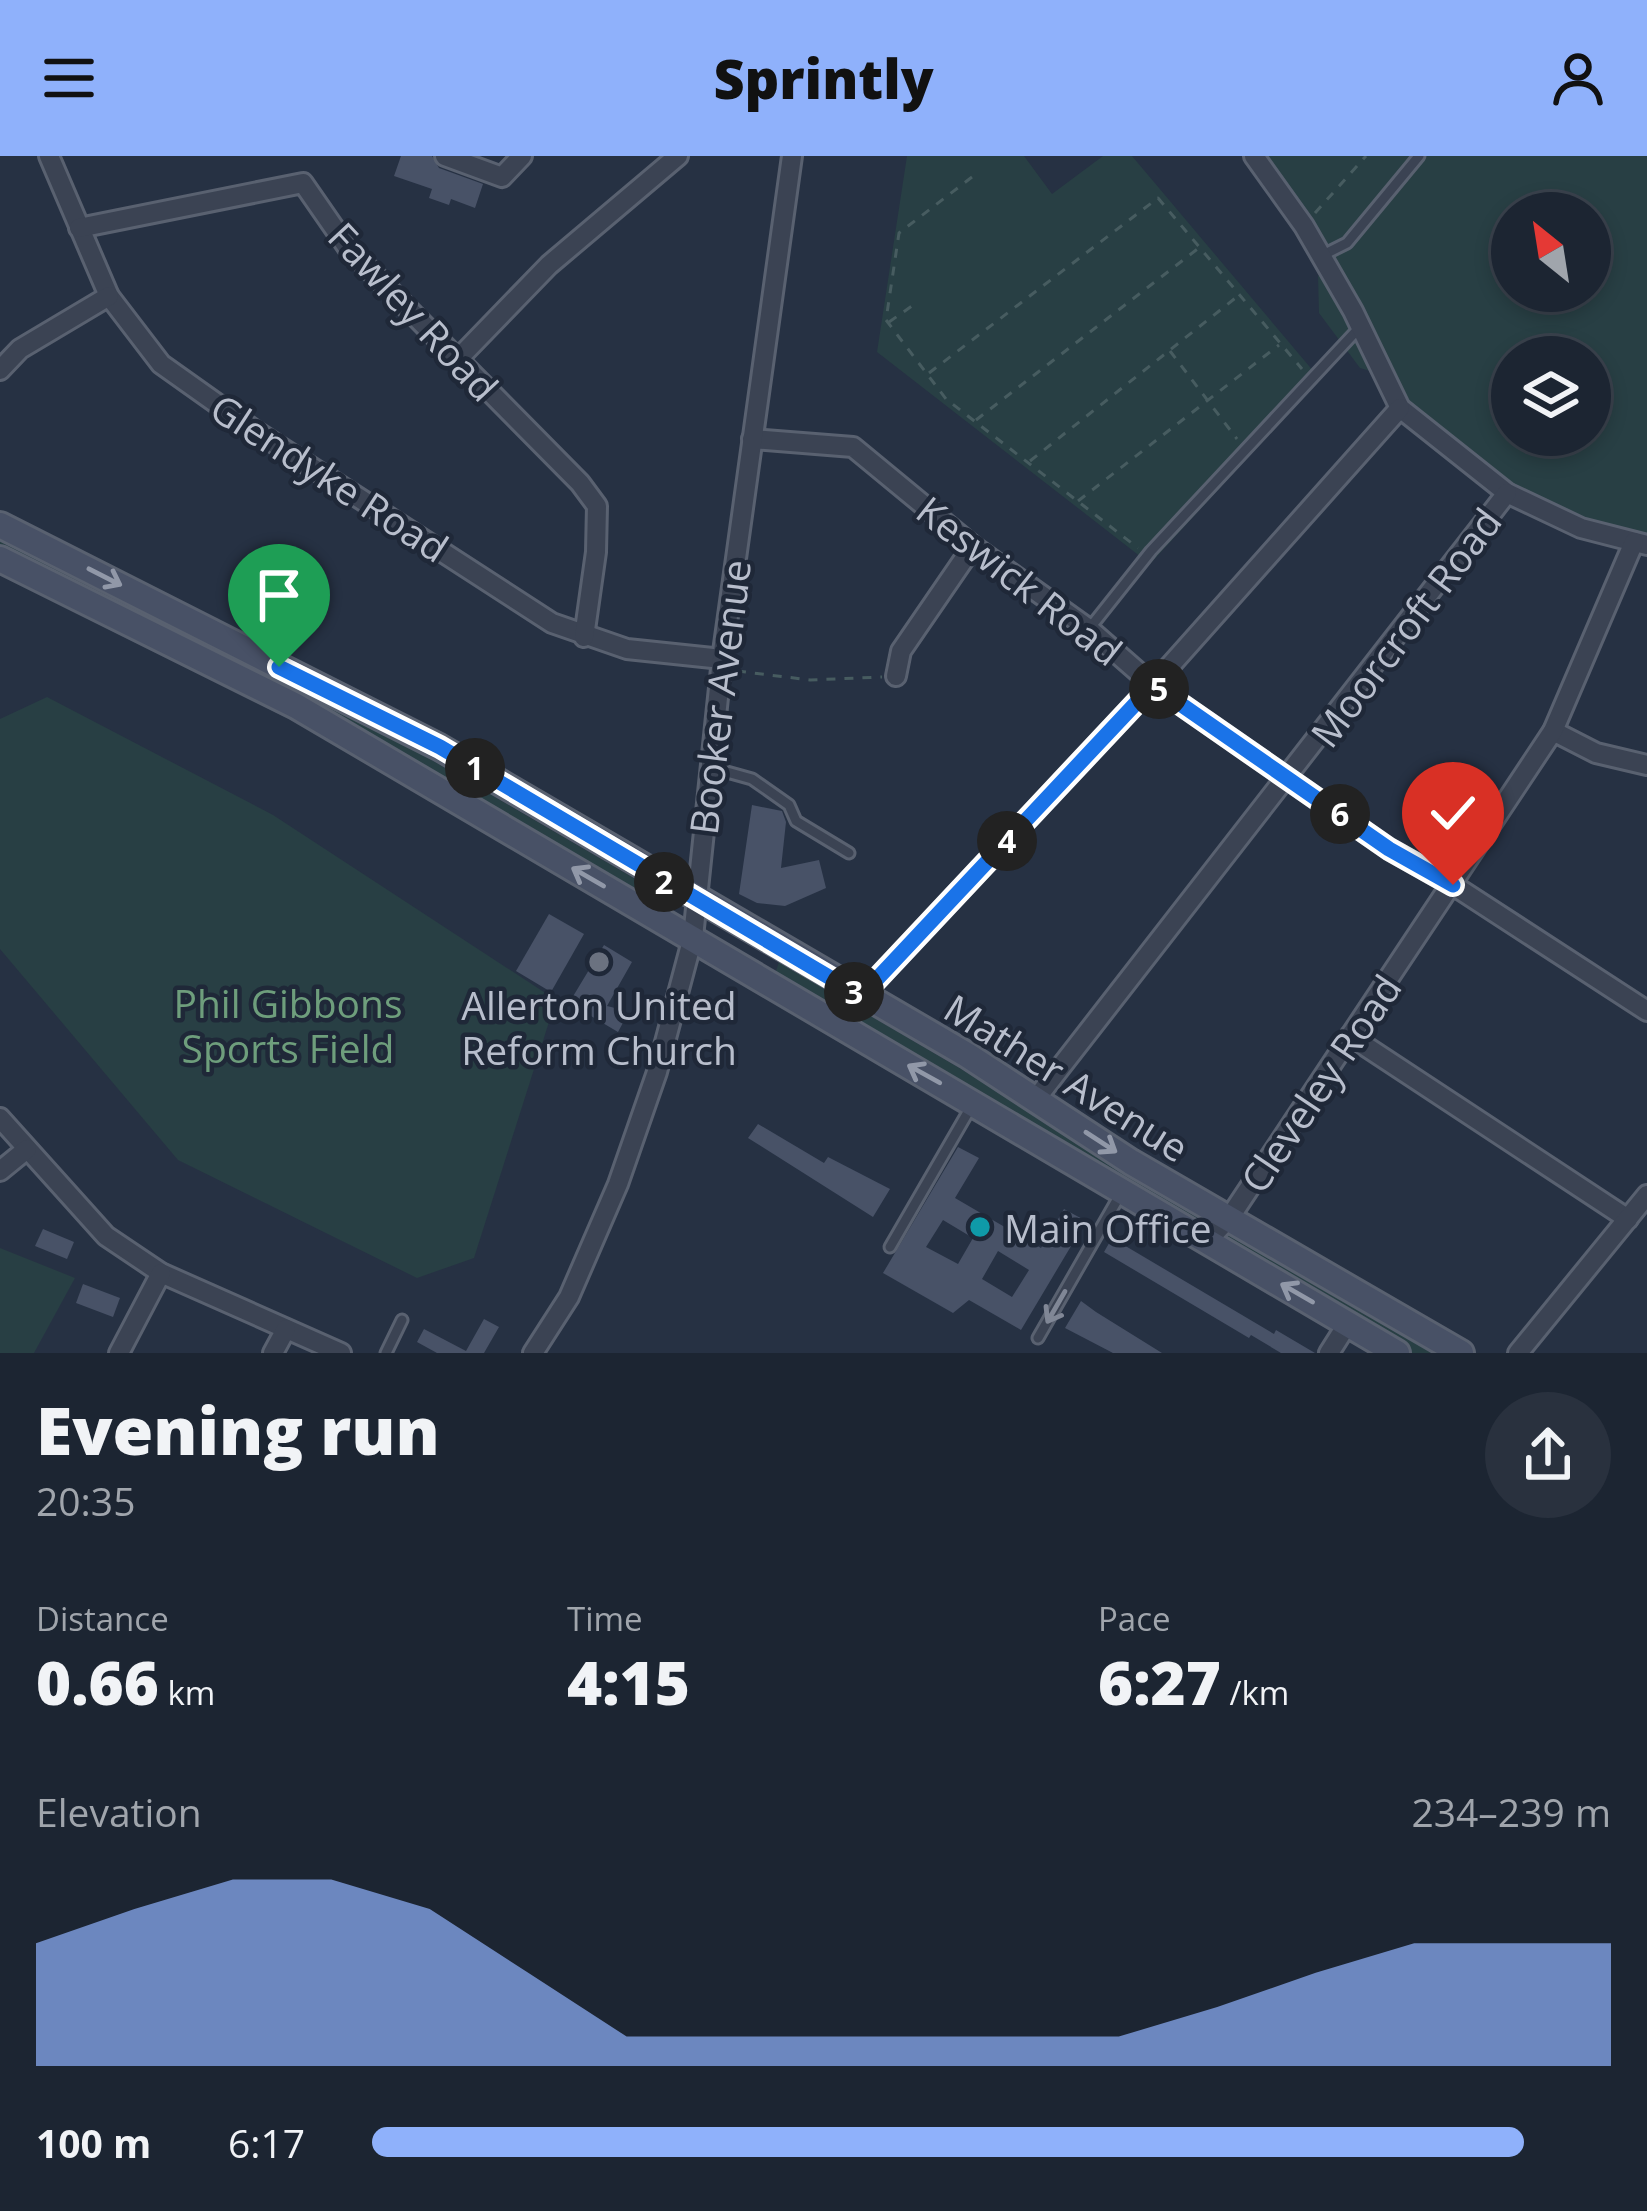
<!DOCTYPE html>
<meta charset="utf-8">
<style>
:root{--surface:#1c2532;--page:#29313e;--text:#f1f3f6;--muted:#a0a5ac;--line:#3a424d;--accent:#8fb1fb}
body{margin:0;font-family:"Open Sans",sans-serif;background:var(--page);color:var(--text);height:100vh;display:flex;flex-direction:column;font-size:45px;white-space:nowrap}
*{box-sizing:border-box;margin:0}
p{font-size:39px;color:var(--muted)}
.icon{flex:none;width:66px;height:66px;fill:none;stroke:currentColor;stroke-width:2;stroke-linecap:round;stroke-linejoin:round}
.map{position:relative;height:1197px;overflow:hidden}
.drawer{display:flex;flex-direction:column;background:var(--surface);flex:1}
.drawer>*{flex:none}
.needle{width:78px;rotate:330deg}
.tools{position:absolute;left:1491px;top:36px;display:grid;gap:24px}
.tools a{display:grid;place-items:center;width:120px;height:120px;border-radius:50%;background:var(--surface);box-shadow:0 6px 18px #0003,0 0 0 3px var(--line);font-size:60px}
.pin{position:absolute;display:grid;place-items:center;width:102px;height:102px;color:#fff;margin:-123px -51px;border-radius:50% 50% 50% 0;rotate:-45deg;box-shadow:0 0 12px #0007}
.pin .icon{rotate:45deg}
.km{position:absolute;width:60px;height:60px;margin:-30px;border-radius:50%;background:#222;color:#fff;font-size:33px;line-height:60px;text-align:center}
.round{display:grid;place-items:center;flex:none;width:126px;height:126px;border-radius:63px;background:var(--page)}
.head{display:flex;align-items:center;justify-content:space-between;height:204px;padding:0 36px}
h1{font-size:66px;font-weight:800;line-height:90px}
.stats{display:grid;grid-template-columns:repeat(3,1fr);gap:18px;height:204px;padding:12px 36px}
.stats div{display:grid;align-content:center}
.stats b{font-size:60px;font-weight:800}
.stats small{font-size:33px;font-weight:400}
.stats p{font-size:33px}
.chart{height:336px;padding:24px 36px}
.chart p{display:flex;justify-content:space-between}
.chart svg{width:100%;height:216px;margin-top:12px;fill:var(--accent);opacity:.7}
ul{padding:0 36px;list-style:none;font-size:39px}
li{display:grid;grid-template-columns:192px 144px 1fr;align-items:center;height:90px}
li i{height:30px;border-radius:15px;background:var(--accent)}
header{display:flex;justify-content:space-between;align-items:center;height:156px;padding:0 36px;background:var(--accent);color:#111;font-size:54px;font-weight:800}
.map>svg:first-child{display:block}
.green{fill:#283f44;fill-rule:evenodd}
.building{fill:#485267;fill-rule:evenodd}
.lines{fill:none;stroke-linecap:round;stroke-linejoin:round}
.lane-casing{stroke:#596170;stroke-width:15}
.street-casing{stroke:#596170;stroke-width:24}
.secondary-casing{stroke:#596170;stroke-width:30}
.path{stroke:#475c60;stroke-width:3;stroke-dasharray:9 9;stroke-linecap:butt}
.lane{stroke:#3b4353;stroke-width:9}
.street{stroke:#3b4353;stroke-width:18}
.secondary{stroke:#485166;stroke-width:24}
.oneway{stroke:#9198a8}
.oneway2{stroke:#808796}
.route-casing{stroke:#fff;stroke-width:24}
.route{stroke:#1a73e8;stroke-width:15}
.worship-dot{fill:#6b7280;stroke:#1f2838;stroke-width:4.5}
.culture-dot{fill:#0f9aa8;stroke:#1f2838;stroke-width:4.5}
.labels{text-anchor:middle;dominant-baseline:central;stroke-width:9;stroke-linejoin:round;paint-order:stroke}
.street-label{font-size:39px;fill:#b8becc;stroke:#1f2838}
.park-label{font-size:39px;fill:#6e9e7c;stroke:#1f2838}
.poi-label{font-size:39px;fill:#b8becc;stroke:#1f2838}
</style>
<header><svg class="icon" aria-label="menu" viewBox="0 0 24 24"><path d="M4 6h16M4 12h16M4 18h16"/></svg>Sprintly<svg class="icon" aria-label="person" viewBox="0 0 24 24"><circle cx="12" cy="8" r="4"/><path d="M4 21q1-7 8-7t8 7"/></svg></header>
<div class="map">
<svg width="1647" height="1197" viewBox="0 0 1647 1197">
<rect width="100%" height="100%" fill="#263143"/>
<g class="green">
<polygon points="907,0 1024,0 1052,38 1103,0 1132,0 1320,223 1150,408 877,196"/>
<path d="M1268,0H1647V389L1507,337L1400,252L1384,219L1360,212L1319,157L1318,120L1332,121L1294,39ZM1512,57H1590V135H1512ZM1512,201H1590V279H1512Z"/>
<polygon points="0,377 325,542 656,735 653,754 0,398"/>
<polygon points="47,541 273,659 556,844 474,1102 417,1122 178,1004 0,793 0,563"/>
<polygon points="779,806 1208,1058 1198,1073 773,824"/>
<polygon points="1228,1069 1446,1197 1408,1197 1216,1083"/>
<polygon points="0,1092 75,1122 34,1197 0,1197"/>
</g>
<g class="building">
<polygon points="401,0 432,0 439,12 483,28 475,52 451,43 449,49 429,42 432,33 394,20"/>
<polygon points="752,649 782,655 786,666 781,712 819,704 826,732 785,750 757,747 739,738"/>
<polygon points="549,758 584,778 551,836 516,815"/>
<polygon points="604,789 632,806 607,850 623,854 625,863 618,876 569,847"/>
<polygon points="758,968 824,1007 828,1001 890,1033 873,1061 748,982"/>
<path d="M958,991L979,1002L955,1042L1041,1092L1064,1053L1086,1065L1021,1174L969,1144L953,1157L883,1117ZM943,1064L973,1082L958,1108L926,1091ZM998,1095L1029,1114L1012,1141L982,1123Z"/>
<polygon points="43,1073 74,1086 67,1103 35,1090"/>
<polygon points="1112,1082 1274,1178 1276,1174 1315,1197 1281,1197 1251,1179 1249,1182 1104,1096"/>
<polygon points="83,1128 120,1142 113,1161 76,1147"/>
<polygon points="1081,1145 1096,1156 1162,1197 1113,1197 1065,1172"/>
<polygon points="484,1163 499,1171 484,1197 437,1197 417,1186 424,1173 466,1195"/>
</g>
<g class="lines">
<defs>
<g id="lane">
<polyline points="1321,100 1347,87 1419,0"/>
<polyline points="1089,473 1151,395 1360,171"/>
<polyline points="709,611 752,623 789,649 796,665 849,697"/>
<polyline points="890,1091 971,951"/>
<polyline points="1038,1182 1120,1039"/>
<polyline points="386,1197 402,1164"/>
</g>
<g id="street">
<polyline points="49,0 109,140 161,208 254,274 552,467 627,493 722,503"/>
<polyline points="445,0 502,21 522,0"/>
<polyline points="1254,0 1304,70 1353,155 1400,252 1507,337 1581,372 1647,389"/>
<polyline points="79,72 303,27 348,92 580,327 597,350 596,396 584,481"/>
<polyline points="457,204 549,109 678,0"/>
<polyline points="0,214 20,193 109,140"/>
<polyline points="752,283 853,291 973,390 1089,473 1153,529 1389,693 1453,729 1647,855"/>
<polyline points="896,520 901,495 973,390"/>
<polyline points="1553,575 1596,597 1647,609"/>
<polyline points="861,840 1153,529 1400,252"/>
<polyline points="1350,880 1628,1063"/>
<polyline points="1035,944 1507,337"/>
<polyline points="0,962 106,1080 161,1117 341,1197"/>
<polyline points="0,1015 27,993"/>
<polyline points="1207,1085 1230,1061 1553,575 1634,386"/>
<polyline points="119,1197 161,1117"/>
<polyline points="273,1197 286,1173"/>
<polyline points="533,1197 569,1141 618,1028 657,916 693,781 722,503 792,0"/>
<polyline points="1329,1197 1348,1167"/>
<polyline points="1518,1197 1647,1039"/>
</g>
<g id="secondary">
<polyline points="0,369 439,591 967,899 1131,1006 1461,1197"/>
<polyline points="0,403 296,550 1397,1197"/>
</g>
</defs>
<use href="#lane" class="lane-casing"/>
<use href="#street" class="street-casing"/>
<use href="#secondary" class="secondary-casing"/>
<g class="path">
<polyline points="972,21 899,77 886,164 946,243 1138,392"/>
<polyline points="1315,57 1366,0"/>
<polyline points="889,166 912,150"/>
<polyline points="1170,195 1237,283"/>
<polyline points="929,217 1158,42 1302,213"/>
<polyline points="976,264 1200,91"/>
<polyline points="1030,305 1238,140"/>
<polyline points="1078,345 1279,189"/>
<polyline points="737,515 810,524 882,521"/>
</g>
<use href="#lane" class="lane"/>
<use href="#street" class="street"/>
<use href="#secondary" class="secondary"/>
</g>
<defs><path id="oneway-shaft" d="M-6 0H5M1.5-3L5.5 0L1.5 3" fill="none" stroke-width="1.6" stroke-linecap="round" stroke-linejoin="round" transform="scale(3)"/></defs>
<g class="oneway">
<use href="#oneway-shaft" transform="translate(105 421) rotate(27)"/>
<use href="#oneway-shaft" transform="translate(588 721) rotate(-150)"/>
<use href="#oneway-shaft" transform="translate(924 918) rotate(-151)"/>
<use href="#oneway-shaft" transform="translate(1101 986) rotate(33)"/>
<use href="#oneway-shaft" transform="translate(1297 1137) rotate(-150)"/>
</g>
<use class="oneway2" href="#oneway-shaft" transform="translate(1056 1151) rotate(120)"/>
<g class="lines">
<defs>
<polyline id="route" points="279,511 440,591 861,840 1153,529 1389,693 1453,729"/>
</defs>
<use href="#route" class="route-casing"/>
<use href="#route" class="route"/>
</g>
<circle class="worship-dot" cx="599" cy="806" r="12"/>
<circle class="culture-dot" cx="980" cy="1071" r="12"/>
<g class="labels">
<g class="street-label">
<text transform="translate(414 155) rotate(47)">Fawley Road</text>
<text transform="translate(330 321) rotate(33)">Glendyke Road</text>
<text transform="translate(1020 424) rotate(38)">Keswick Road</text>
<text transform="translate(1405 471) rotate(-53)">Moorcroft Road</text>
<text transform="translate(719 541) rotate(-83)">Booker Avenue</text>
<text transform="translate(1067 921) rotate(32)">Mather Avenue</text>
<text transform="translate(1320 927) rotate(-56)">Cleveley Road</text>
</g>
<g class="park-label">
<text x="288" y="846">Phil Gibbons<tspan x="288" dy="45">Sports Field</tspan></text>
</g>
<g class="poi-label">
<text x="599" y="848">Allerton United<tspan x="599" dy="45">Reform Church</tspan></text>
<text x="1004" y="1071" text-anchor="start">Main Office</text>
</g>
</g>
</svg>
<div class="tools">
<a><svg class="needle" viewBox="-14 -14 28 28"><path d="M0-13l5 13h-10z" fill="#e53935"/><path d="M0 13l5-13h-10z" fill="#a0a5ac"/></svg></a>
<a><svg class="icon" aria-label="layers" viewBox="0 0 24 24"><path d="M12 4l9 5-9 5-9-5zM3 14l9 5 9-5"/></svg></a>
</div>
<div class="pin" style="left:279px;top:511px;background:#1e9e55"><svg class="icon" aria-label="arrive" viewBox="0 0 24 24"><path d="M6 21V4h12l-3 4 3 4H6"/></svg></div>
<div class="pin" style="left:1453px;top:729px;background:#d93025"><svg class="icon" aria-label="check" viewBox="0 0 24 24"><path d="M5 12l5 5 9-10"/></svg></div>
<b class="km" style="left:475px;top:612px">1</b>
<b class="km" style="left:664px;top:726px">2</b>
<b class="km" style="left:854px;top:836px">3</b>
<b class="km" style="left:1007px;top:685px">4</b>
<b class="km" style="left:1159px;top:533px">5</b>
<b class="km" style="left:1340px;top:658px">6</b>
</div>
<section class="drawer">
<div class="head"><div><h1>Evening run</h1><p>20:35</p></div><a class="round"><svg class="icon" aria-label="share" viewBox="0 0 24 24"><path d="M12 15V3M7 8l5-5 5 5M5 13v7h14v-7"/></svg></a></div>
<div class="stats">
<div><p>Distance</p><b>0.66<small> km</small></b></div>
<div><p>Time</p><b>4:15</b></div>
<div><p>Pace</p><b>6:27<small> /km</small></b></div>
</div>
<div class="chart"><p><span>Elevation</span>234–239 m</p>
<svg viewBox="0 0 160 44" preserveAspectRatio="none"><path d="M0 44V19L10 12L20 6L30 6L40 12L50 25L60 38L70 38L80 38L90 38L100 38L110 38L120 32L130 25L140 19L150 19L160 19V44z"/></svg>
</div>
<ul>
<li><b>100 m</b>6:17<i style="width:93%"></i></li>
</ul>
</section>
